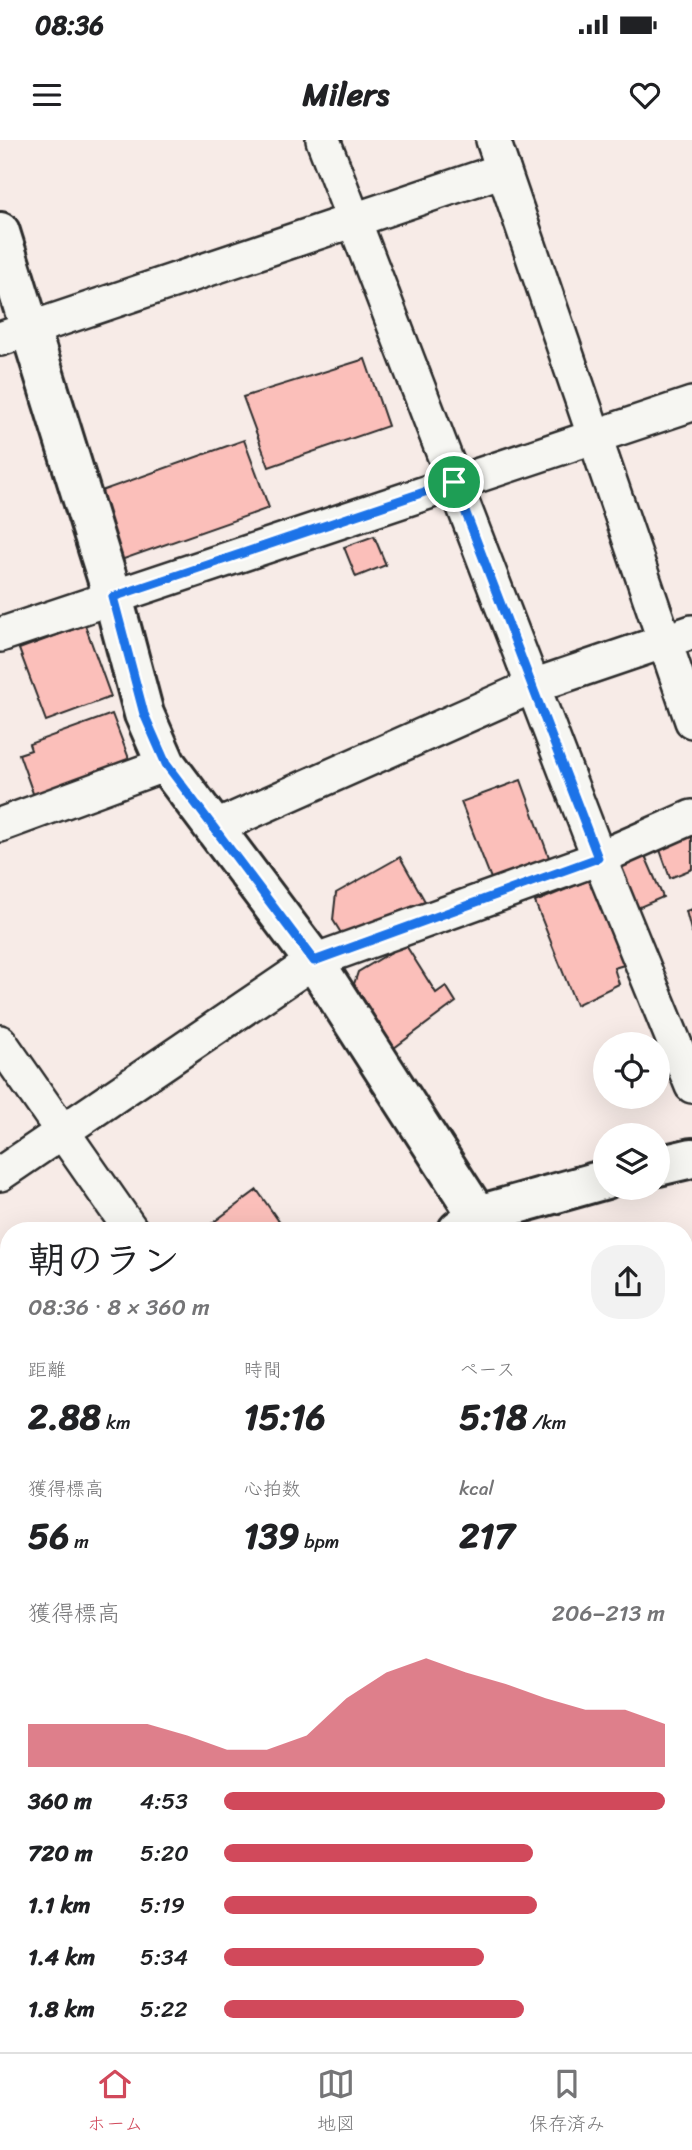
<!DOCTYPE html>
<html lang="ja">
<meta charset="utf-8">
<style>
:root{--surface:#fff;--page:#f2f2f2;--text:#202124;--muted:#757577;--line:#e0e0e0;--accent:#d1495b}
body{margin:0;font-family:Sriracha,"Klee One",sans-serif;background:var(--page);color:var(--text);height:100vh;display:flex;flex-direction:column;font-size:26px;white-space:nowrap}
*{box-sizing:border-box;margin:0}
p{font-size:23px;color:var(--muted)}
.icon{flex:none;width:38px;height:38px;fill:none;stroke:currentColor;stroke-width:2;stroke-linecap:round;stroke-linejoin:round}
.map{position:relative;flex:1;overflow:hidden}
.drawer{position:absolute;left:0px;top:1082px;width:693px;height:831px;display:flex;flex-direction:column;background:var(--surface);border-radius:28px 28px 0 0;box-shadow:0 7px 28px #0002}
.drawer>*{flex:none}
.fabs{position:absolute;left:593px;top:892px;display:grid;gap:14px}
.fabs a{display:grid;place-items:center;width:77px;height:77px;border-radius:50%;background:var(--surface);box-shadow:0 7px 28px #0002;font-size:35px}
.pin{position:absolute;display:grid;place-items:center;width:60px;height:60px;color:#fff;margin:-30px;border:4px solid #fff;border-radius:50%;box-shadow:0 2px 7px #0007}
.round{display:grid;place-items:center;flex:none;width:74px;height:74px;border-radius:28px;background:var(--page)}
.summary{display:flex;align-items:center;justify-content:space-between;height:119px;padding:0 28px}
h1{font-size:38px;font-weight:700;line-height:52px}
.stats{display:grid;grid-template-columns:repeat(3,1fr);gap:10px;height:119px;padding:7px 28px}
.stats div{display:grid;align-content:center}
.stats b{font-size:35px;font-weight:700}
.stats small{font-size:19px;font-weight:400}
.stats p{font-size:19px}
.chart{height:196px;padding:14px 28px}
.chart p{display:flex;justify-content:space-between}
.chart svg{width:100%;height:126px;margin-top:7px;fill:var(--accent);opacity:.7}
ul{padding:0 28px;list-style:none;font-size:23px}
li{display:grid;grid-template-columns:112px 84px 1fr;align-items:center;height:52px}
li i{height:18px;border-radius:9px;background:var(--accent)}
.status{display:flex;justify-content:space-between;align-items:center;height:49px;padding:0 35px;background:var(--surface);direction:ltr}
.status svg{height:19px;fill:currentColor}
header{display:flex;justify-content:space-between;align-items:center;height:91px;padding:0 28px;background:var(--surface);font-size:32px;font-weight:700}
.menu{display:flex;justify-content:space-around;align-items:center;height:98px;border-top:2px solid var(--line);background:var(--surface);font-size:19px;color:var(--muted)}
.menu a{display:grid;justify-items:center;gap:4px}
.menu .active{color:var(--accent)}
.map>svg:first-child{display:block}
.building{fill:#fbbfba;stroke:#2b2b2b;stroke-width:2}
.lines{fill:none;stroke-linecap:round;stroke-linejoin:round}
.minor-casing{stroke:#2b2b2b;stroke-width:38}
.tertiary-casing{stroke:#2b2b2b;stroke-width:44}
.minor{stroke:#f6f6f2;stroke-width:33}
.tertiary{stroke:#f6f6f2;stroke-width:38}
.route-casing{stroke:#fff;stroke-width:14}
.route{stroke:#1a73e8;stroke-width:9}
</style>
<div class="status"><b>08:36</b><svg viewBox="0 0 49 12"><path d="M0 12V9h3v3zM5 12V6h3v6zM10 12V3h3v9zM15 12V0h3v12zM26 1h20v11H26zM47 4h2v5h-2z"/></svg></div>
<header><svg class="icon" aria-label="menu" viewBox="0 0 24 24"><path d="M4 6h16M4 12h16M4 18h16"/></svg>Milers<svg class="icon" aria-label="heart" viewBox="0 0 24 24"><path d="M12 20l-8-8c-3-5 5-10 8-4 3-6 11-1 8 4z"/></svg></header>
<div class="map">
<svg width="692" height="1912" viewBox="0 0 692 1912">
<rect width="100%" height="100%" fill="#f7ebe7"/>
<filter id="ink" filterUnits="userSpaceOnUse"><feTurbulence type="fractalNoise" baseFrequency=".0143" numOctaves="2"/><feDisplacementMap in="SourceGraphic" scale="14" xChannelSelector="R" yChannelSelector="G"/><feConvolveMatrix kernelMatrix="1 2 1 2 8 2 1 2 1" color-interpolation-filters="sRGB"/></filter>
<g filter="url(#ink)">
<g class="building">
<polygon points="365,219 388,286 269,327 243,257"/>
<polygon points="244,300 269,368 121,420 98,352"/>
<polygon points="374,396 386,425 356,437 344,407"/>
<polygon points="85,485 111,557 46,581 19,509"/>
<polygon points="112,574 128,616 130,636 48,661 44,651 34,656 19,614 31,610 29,604"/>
<polygon points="521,640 550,720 492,741 461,662"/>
<polygon points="692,695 692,729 670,738 659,707"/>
<polygon points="643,711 663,757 633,770 617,733 624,720"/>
<polygon points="400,717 426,763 349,806 333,780 336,753"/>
<polygon points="589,740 624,825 614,828 619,844 576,865 535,762"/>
<polygon points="692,769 692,794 686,771"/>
<polygon points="405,804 436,853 446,846 456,862 394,908 354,844 358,832"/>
<polygon points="257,1050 285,1090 203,1090"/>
</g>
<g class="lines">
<defs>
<g id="minor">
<polyline points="323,0 599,718 692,946"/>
<polyline points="493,0 692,581"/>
<polyline points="0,199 503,30"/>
<polyline points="0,495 692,264"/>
<polyline points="0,685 166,624"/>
<polyline points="214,688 533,546 692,492"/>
<polyline points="0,902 131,1090"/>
<polyline points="0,1034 314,821 599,718 692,677"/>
<polyline points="0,1335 9,1349"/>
<polyline points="132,1904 132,1912"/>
<polyline points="474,1904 478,1912"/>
</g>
<g id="tertiary">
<polyline points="0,92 113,457 144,574 166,624 314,821 487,1090"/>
<polyline points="658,1026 692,1018"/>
<polyline points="458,1090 478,1075 606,1039"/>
<polyline points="0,1428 9,1424"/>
<polyline points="684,1454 692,1470"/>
<polyline points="684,1762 692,1758"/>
<polyline points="403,1912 414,1904"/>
</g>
</defs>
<use href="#minor" class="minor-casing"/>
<use href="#tertiary" class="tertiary-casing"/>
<use href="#minor" class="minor"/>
<use href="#tertiary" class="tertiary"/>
</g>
</g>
<g class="lines" filter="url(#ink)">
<defs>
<polygon id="route" points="454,342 598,718 314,821 166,624 144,574 113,457"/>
</defs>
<use href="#route" class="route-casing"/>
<use href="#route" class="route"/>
</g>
</svg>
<div class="fabs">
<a><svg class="icon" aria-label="locate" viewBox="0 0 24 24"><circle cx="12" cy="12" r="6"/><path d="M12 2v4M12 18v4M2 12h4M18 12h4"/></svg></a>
<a><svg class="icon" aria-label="layers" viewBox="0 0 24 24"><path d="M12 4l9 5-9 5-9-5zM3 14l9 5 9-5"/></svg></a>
</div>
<div class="pin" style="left:454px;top:342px;background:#1e9e55"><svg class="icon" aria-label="arrive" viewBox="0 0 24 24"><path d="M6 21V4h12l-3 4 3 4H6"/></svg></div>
<section class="drawer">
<div class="summary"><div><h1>朝のラン</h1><p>08:36 · 8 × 360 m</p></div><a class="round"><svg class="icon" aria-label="share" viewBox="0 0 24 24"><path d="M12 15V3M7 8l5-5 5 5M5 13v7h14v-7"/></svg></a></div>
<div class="stats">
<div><p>距離</p><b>2.88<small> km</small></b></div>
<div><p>時間</p><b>15:16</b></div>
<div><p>ペース</p><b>5:18<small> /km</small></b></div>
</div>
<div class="stats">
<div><p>獲得標高</p><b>56<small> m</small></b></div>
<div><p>心拍数</p><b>139<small> bpm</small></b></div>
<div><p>kcal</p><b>217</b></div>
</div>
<div class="chart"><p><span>獲得標高</span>206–213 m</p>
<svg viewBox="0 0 160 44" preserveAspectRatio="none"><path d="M0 44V29L10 29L20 29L30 29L40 33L50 38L60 38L70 33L80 20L90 11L100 6L110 11L120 15L130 20L140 24L150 24L160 29V44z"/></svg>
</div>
<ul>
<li><b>360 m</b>4:53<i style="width:100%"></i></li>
<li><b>720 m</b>5:20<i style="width:70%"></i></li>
<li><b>1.1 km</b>5:19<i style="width:71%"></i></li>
<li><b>1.4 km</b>5:34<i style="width:59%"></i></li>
<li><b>1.8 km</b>5:22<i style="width:68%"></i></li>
</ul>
</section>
</div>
<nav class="menu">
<a class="active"><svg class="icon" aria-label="home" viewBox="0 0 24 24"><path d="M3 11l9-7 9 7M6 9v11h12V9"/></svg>ホーム</a>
<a><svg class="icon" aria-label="map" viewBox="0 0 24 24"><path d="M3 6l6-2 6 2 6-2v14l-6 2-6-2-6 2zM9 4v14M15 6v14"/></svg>地図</a>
<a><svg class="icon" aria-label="saved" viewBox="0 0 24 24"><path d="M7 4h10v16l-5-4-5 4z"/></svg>保存済み</a>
</nav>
